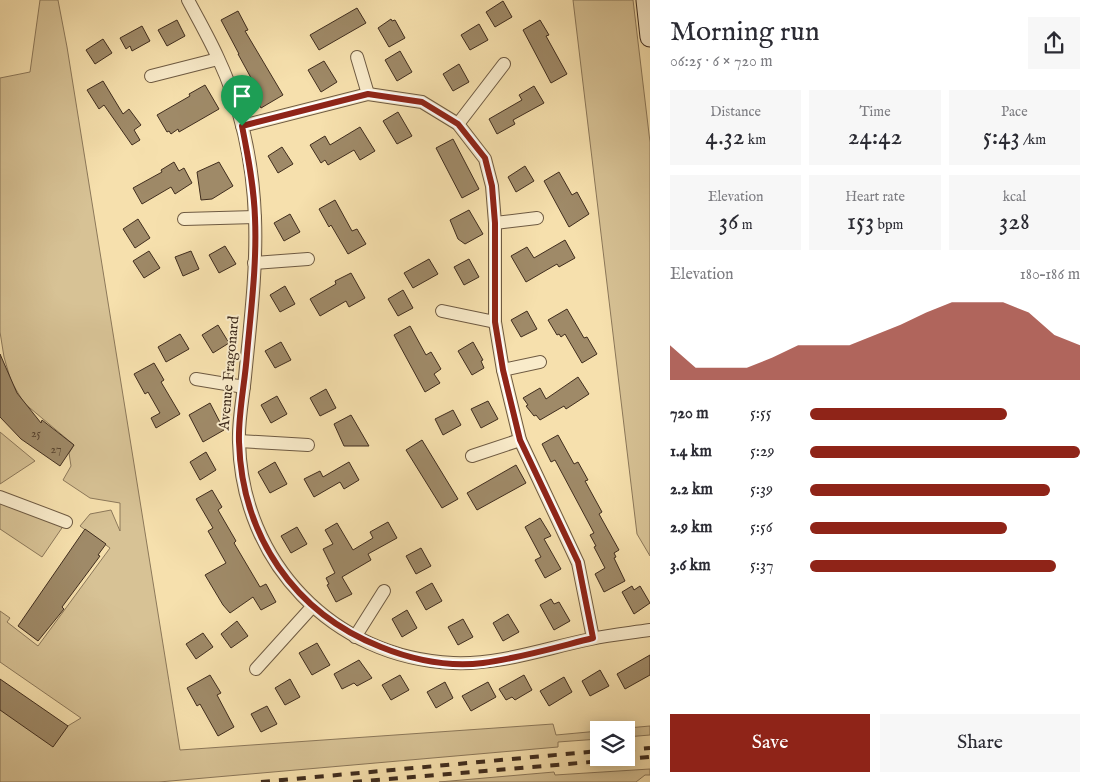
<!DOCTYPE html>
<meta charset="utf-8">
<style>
:root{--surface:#fff;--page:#f7f7f7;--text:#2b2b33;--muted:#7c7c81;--accent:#8f2418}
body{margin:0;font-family:"IM FELL English",serif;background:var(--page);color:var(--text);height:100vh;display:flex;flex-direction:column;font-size:19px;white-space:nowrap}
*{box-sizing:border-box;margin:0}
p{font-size:16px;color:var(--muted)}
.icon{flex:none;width:28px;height:28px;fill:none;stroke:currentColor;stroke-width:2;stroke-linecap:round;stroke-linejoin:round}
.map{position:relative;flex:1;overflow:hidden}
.details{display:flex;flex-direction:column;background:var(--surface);width:450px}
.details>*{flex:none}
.tools{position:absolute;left:590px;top:721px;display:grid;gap:10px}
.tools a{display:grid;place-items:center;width:45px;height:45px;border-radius:0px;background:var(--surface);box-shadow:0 2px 12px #0003;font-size:25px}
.pin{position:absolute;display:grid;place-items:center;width:42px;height:42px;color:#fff;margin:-51px -21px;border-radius:50% 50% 50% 0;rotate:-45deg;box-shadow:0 0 5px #0007}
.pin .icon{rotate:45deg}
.round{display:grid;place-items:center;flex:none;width:52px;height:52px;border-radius:0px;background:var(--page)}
.summary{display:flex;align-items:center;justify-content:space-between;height:85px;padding:0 20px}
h1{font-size:28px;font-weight:600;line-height:38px}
.figures{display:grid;grid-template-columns:repeat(3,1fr);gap:8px;height:85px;padding:5px 20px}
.figures div{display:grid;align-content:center;border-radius:0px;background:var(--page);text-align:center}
.figures b{font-size:25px;font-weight:600}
.figures small{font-size:14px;font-weight:400}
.figures p{font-size:14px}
.chart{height:140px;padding:10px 20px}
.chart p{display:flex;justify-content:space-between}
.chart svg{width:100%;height:90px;margin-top:5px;fill:var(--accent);opacity:.7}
.cta{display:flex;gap:10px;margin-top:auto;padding:10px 20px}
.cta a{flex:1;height:58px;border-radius:0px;background:var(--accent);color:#fff;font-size:20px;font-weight:600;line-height:58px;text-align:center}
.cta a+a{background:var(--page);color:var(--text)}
ul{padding:0 20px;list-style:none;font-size:16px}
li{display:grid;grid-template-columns:80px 60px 1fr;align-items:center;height:38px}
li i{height:12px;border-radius:6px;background:var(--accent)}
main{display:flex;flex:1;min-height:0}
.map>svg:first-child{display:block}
.green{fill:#d7c295;stroke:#8c785a}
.building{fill:#9f8a68;stroke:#402d1e}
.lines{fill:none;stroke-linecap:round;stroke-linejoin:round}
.street-casing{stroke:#6e5a42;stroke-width:14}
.secondary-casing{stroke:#402d1e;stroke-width:21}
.street{stroke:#f9ebca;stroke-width:12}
.secondary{stroke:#f9ebca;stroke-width:19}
.rail{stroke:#402d1e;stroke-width:4;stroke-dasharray:9 9;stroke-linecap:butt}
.route-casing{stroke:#fff;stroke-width:10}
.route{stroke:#8f2418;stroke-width:6}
.labels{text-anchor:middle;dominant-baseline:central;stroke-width:4;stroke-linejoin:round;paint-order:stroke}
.number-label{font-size:12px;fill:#584430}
.street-label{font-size:15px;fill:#402d1e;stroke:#f9ebca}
</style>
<main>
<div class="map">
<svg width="650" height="782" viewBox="0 0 650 782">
<rect width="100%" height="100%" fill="#f6e0ad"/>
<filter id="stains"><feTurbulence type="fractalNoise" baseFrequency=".004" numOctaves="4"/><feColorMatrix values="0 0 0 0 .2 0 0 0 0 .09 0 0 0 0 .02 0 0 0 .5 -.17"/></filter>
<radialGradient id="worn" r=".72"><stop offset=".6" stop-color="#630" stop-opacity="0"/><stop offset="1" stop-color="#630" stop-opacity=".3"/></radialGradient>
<g class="green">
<polygon points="40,0 58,0 67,47 180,750 553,724 556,735 599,731 599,739 558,742 558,747 159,782 0,782 0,710 66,727 81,718 0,662 0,611 10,618 7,622 38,646 110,548 80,526 90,514 111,510 120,531 120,503 90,498 63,480 71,466 69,453 74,445 24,403 11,381 4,357 0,332 0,78 30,72"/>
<polygon points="573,0 633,0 650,142 650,556 637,534"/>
<polygon points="0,432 35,461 0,484"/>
<polygon points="0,497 66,522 42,557 0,529"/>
<polygon points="650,726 650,735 626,737 626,730 605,730"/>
<polygon points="650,769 650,775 645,775 636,782 439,782 554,772 555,775"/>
</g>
<g class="building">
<polygon points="503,1 512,17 495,27 486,12"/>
<polygon points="357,8 366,23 319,50 310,35"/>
<polygon points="238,11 248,30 245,31 283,95 261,108 251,90 256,87 238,54 239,54 221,20"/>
<polygon points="391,19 392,21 395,20 405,38 389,47 378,28"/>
<polygon points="177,20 185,36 167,46 158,30"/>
<polygon points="540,20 549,35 546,36 567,74 551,83 523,30"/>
<polygon points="479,24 488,40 470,50 461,35"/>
<polygon points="142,26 150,41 132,51 130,46 126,49 120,38"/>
<polygon points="103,39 112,53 95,64 86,50"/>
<polygon points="400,51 412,72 397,81 385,60"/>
<polygon points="324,61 337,82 321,92 308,70"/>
<polygon points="459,64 469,82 453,91 443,74"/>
<polygon points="103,81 123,114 129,109 141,125 134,130 140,140 132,145 104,105 99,109 87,90"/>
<polygon points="205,85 219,109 179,132 178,129 171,134 169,131 167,132 157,115 190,96 189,94"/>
<polygon points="534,86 544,103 513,120 515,124 497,134 489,119 522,100 519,95"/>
<polygon points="398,112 412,136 397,144 383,121"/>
<polygon points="360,127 375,151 360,160 354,150 328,165 325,160 321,163 310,145 325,136 330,145"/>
<polygon points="453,139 479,189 462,198 436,148"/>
<polygon points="282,147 293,164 278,173 268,156"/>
<polygon points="174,162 179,171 184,168 192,183 175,194 171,187 142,204 133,188 162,172 161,170"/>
<polygon points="219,162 233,186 212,199 201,200 197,172"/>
<polygon points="525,166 534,181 516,192 508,177"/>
<polygon points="559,172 572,195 577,192 589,214 569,227 544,181"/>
<polygon points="335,200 352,231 357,229 366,244 348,254 331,225 329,227 319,209"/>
<polygon points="469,210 483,234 465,244 458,239 450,220"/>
<polygon points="290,214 300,232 284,241 274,223"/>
<polygon points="138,219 150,238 135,248 123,229"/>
<polygon points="565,240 575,258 559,267 557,264 526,282 511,256 527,247 534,258"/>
<polygon points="225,246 236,264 219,273 209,255"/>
<polygon points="149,251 160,268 144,278 133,261"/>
<polygon points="191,251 199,269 183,276 175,257"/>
<polygon points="429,259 438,274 413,288 404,273"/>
<polygon points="469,259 479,277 464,285 454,267"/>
<polygon points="351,273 365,298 349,307 346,301 320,316 310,299 336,284 335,281"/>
<polygon points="285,286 295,304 280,312 270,295"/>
<polygon points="403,290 413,308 398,316 388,299"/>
<polygon points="567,309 584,338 587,337 597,354 582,363 565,334 561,337 559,334 557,335 548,320"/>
<polygon points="527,311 537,329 521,337 511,320"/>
<polygon points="218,325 229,343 213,353 202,335"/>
<polygon points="410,326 426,355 431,352 441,369 434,374 440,383 425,392 394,335"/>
<polygon points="180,334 189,349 166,362 158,347"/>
<polygon points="281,342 291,360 275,368 265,351"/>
<polygon points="473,342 483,360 481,361 484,368 472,375 458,351"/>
<polygon points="0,354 17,393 41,423 42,420 74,445 60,466 21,439 0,417"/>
<polygon points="154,363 164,380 161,382 180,414 156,428 151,418 160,413 148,392 145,394 134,374"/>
<polygon points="578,377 589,394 566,409 564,406 540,420 536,415 534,416 526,406 528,405 523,398 540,388 546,399"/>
<polygon points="326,389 336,408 320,416 310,398"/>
<polygon points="277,396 287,414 271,423 261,405"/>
<polygon points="488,401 498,419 481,428 471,409"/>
<polygon points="210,403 224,430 203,442 189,415"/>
<polygon points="453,410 461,425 443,435 435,419"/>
<polygon points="351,415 369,446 344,446 334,424"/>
<polygon points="558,435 574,464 578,462 588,480 585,481 602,512 599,514 619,550 614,553 616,557 614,558 625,581 604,592 595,574 605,568 594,547 596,546 590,535 594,533 555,460 551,462 542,444"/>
<polygon points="422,440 458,499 442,508 406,450"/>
<polygon points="206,452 216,470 200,480 190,462"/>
<polygon points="275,462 287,484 270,493 258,472"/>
<polygon points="349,462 359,480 344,489 340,482 314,497 304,479 320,471 323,477"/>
<polygon points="516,465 526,483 477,510 467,493"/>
<polygon points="212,490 222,507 218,510 236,541 234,543 260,587 266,584 276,602 261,610 253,597 230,613 223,605 205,575 226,563 208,531 213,528 196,499"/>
<polygon points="540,518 551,536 544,539 561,569 545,578 535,560 541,557 525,527"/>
<polygon points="388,522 397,538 368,554 371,560 342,577 352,594 336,602 327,585 329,584 326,578 335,573 323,549 333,544 325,530 337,523 353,550 373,538 370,532"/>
<polygon points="297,527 307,544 291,553 281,536"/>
<polygon points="85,529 106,544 98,555 100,556 62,607 64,609 38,641 18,626"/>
<polygon points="421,548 431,566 416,574 406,556"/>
<polygon points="432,583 442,601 426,610 416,592"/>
<polygon points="632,586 634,590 640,586 650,603 634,614 622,592"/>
<polygon points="551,599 554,604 559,602 570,621 554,630 540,605"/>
<polygon points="407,610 417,628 402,637 392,619"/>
<polygon points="508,614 519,632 503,641 493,623"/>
<polygon points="463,619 473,637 458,645 448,627"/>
<polygon points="237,621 248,636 231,648 221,634"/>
<polygon points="203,633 213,647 196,659 186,644"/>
<polygon points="317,643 330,665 312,675 299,653"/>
<polygon points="650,655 650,675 625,689 617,674"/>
<polygon points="359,660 372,678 357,686 354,683 342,689 334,674"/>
<polygon points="600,670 609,686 590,696 582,681"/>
<polygon points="210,675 221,693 217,695 234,727 218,736 200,704 197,706 187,688"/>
<polygon points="400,675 409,690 391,700 382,685"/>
<polygon points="524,675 532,690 515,700 512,697 506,700 499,689"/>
<polygon points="564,677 572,692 549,706 540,691"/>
<polygon points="0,679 68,726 53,747 0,710"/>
<polygon points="290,679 300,697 285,705 275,688"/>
<polygon points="445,682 453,698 436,708 427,692"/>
<polygon points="488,682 496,697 471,711 462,696"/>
<polygon points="267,706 277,724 261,732 251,714"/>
</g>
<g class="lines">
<defs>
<g id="street">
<path d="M188,0C198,19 209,38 218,58C241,107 253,163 255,218C257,270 250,325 245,377C243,398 238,421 239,442C242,562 333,658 453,663C500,665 546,648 591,639C610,635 630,633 650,630"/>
<polyline points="357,57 368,94"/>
<polyline points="151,76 218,59"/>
<polyline points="458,124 504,64"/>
<polyline points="242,126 368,94 422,102 458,124 485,159 492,186 495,223 495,322 503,370 520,440 578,563 593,638"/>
<polyline points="184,219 255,217"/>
<polyline points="495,223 537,218"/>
<polyline points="254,263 308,259"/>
<polyline points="442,311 495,322"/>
<polyline points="503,370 540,362"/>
<polyline points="196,379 244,387"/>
<polyline points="239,441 308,445"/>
<polyline points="472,456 520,440"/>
<polyline points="0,497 66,522"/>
<polyline points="355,637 384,591"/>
<polyline points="256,669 312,607"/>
</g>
<polyline id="secondary" points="646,0 650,37"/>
</defs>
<use href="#street" class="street-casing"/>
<use href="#secondary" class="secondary-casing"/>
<use href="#street" class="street"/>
<use href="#secondary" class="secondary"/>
<g class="rail">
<polyline points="626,750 650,748"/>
<polyline points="261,782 599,751"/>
<polyline points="353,782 650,757"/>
</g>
</g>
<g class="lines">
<defs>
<path id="route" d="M368,94L422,102L458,124L485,158L492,186L495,223V322L503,370L520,440L578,562L593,638C557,647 520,658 483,663C449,667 413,660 381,647C294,613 242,536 239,442C238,413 245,383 247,354C251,309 257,263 255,218C254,187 248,156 242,126Z"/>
</defs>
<use href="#route" class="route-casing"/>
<use href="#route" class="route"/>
</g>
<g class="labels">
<g class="number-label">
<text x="36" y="433">25</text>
<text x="56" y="449">27</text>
</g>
<g class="street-label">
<text transform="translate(229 373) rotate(-85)">Avenue Fragonard</text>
</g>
</g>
<rect width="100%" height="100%" filter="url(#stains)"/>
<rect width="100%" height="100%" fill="url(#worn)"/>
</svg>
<div class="tools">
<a><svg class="icon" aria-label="layers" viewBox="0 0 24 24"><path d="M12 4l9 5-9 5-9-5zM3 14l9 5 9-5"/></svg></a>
</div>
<div class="pin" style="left:242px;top:126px;background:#1e9e55"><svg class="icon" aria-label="arrive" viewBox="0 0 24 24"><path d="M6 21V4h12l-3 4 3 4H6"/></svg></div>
</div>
<section class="details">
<div class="summary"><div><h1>Morning run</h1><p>06:25 · 6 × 720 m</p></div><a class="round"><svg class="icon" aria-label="share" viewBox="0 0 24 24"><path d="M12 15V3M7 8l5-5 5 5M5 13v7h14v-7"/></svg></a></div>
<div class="figures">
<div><p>Distance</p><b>4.32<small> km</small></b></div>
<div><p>Time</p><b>24:42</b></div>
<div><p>Pace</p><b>5:43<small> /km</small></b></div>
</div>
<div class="figures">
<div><p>Elevation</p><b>36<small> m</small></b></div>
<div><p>Heart rate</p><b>153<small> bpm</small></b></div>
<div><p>kcal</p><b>328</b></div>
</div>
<div class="chart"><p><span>Elevation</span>180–186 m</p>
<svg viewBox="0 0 160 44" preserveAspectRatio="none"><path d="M0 44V27L10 38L20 38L30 38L40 33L50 27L60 27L70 27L80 22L90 17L100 11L110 6L120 6L130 6L140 11L150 22L160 27V44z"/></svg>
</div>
<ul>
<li><b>720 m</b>5:55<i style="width:73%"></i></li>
<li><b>1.4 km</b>5:29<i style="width:100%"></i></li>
<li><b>2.2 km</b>5:39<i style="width:89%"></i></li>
<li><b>2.9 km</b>5:56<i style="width:73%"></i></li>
<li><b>3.6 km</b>5:37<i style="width:91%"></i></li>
</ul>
<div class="cta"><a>Save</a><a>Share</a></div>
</section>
</main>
